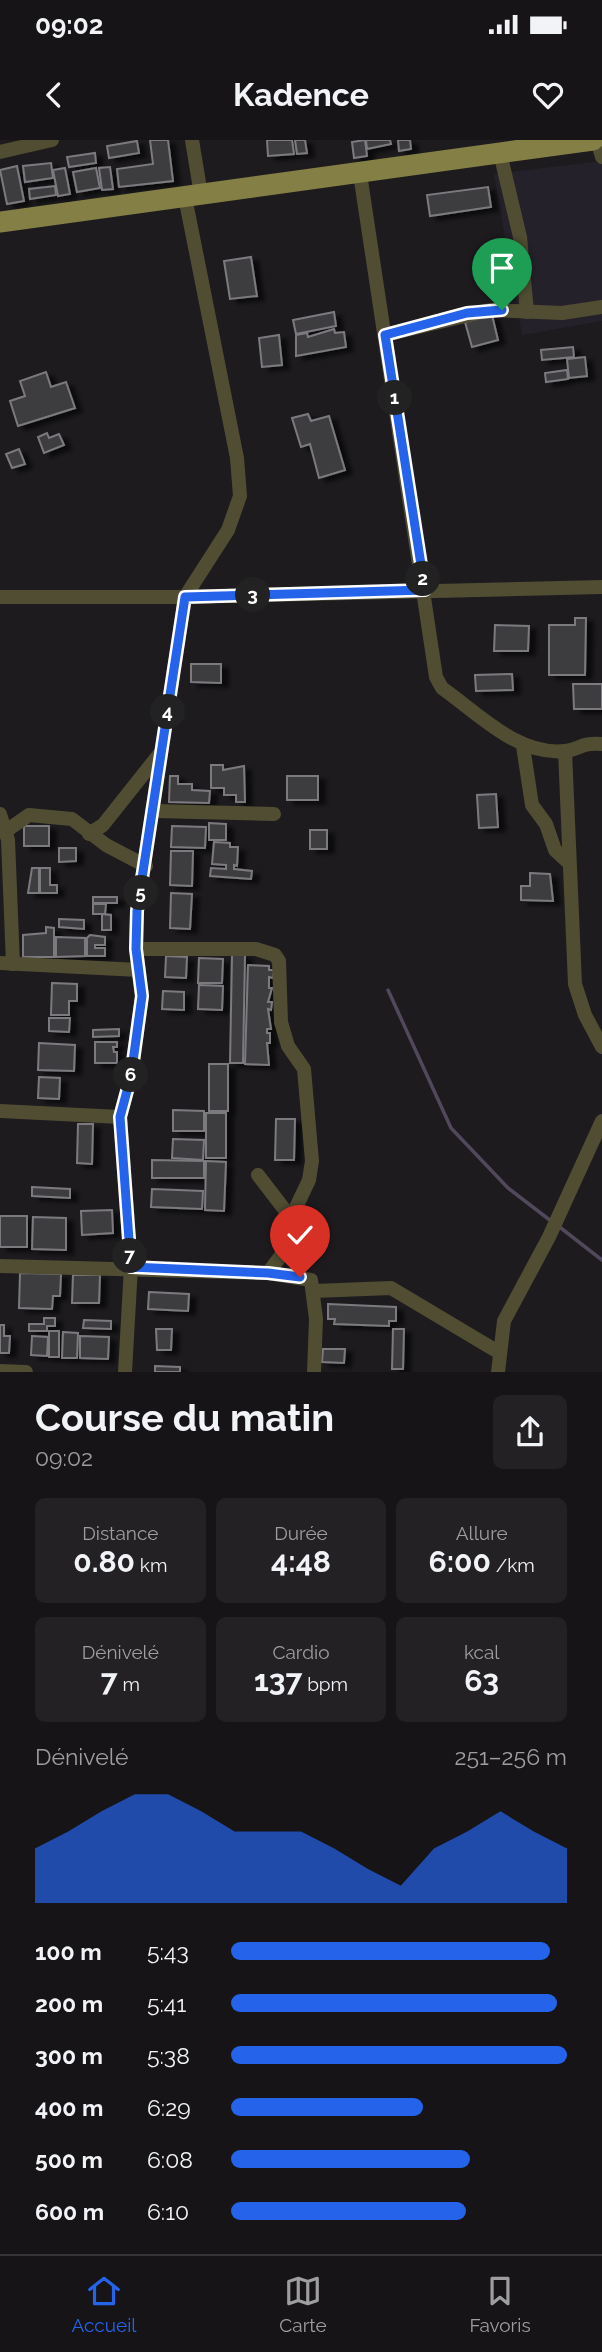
<!DOCTYPE html>
<html lang="fr">
<meta charset="utf-8">
<style>
:root{--surface:#161416;--page:#232123;--text:#f1f3f6;--muted:#9e9ea1;--line:#353335;--accent:#2563eb}
body{margin:0;font-family:Raleway,sans-serif;background:var(--page);color:var(--text);height:100vh;display:flex;flex-direction:column;font-size:26px;white-space:nowrap}
*{box-sizing:border-box;margin:0}
p{font-size:23px;color:var(--muted)}
.icon{flex:none;width:38px;height:38px;fill:none;stroke:currentColor;stroke-width:2;stroke-linecap:round;stroke-linejoin:round}
.map{position:relative;height:1232px;overflow:hidden}
.details{display:flex;flex-direction:column;background:var(--surface);flex:1}
.details>*{flex:none}
.pin{position:absolute;display:grid;place-items:center;width:60px;height:60px;color:#fff;margin:-72px -30px;border-radius:50% 50% 50% 0;rotate:-45deg;box-shadow:0 0 7px #0007}
.pin .icon{rotate:45deg}
.km{position:absolute;width:35px;height:35px;margin:-18px;border-radius:50%;background:#222;color:#fff;font-size:19px;line-height:35px;text-align:center}
.round{display:grid;place-items:center;flex:none;width:74px;height:74px;border-radius:10px;background:var(--page)}
.overview{display:flex;align-items:center;justify-content:space-between;height:119px;padding:0 35px}
h1{font-size:38px;font-weight:700;line-height:52px}
.metrics{display:grid;grid-template-columns:repeat(3,1fr);gap:10px;height:119px;padding:7px 35px}
.metrics div{display:grid;align-content:center;border-radius:10px;background:var(--page);text-align:center}
.metrics b{font-size:30px;font-weight:700}
.metrics small{font-size:19px;font-weight:400}
.metrics p{font-size:19px}
.chart{height:196px;padding:14px 35px}
.chart p{display:flex;justify-content:space-between}
.chart svg{width:100%;height:126px;margin-top:7px;fill:var(--accent);opacity:.7}
ul{padding:0 35px;list-style:none;font-size:23px}
li{display:grid;grid-template-columns:112px 84px 1fr;align-items:center;height:52px}
li i{height:18px;border-radius:9px;background:var(--accent)}
.status{display:flex;justify-content:space-between;align-items:center;height:49px;padding:0 35px;background:var(--surface);direction:ltr}
.status svg{height:19px;fill:currentColor}
header{display:flex;justify-content:space-between;align-items:center;height:91px;padding:0 35px;background:var(--surface);font-size:32px;font-weight:700}
.menu{display:flex;justify-content:space-around;align-items:center;height:98px;border-top:2px solid var(--line);background:var(--surface);font-size:19px;color:var(--muted)}
.menu a{display:grid;justify-items:center;gap:4px}
.menu .current{color:var(--accent)}
.map>svg:first-child{display:block}
.built{fill:#25212a}
.lines{fill:none;stroke-linecap:round;stroke-linejoin:round}
.stream{stroke:#51485b;stroke-width:3.5}
.building{fill:#3e3c40;stroke:#7c7a7f;stroke-width:2;filter:url(#shadow)}
.minor{stroke:#504d33;stroke-width:14}
.primary{stroke:#847f45;stroke-width:21}
.route-casing{stroke:#fff;stroke-width:14}
.route{stroke:#2563eb;stroke-width:9}
</style>
<div class="status"><b>09:02</b><svg viewBox="0 0 49 12"><path d="M0 12V9h3v3zM5 12V6h3v6zM10 12V3h3v9zM15 12V0h3v12zM26 1h20v11H26zM47 4h2v5h-2z"/></svg></div>
<header><svg class="icon" aria-label="back" viewBox="0 0 24 24"><path d="M15 5l-7 7 7 7"/></svg>Kadence<svg class="icon" aria-label="heart" viewBox="0 0 24 24"><path d="M12 20l-8-8c-3-5 5-10 8-4 3-6 11-1 8 4z"/></svg></header>
<div class="map">
<svg width="602" height="1232" viewBox="0 0 602 1232">
<defs>
<filter id="shadow"><feDropShadow dx="7" dy="4" stdDeviation="2" flood-color="#0009"/></filter>
</defs>
<rect width="100%" height="100%" fill="#1d1b1e"/>
<polygon class="built" points="602,21 602,181 522,195 494,34"/>
<g class="lines">
<g class="stream">
<polyline points="388,850 451,988 508,1048 551,1081"/>
<polyline points="557,1085 602,1120"/>
</g>
</g>
<g class="building">
<polygon points="150,0 168,0 173,41 119,47 117,29 153,24"/>
<polygon points="267,0 292,0 294,14 268,16"/>
<polygon points="295,0 305,0 307,13 297,14"/>
<polygon points="365,0 367,16 354,18 352,2"/>
<polygon points="366,0 390,0 391,4 367,9"/>
<polygon points="398,0 410,0 411,9 399,11"/>
<polygon points="137,1 139,13 109,18 107,6"/>
<polygon points="95,13 96,23 69,27 67,17"/>
<polygon points="51,23 53,38 25,42 23,26"/>
<polygon points="17,26 24,61 7,64 0,30"/>
<polygon points="110,27 113,49 102,50 99,28"/>
<polygon points="65,28 70,54 58,56 53,30"/>
<polygon points="96,28 100,48 77,52 73,32"/>
<polygon points="55,46 56,55 30,59 29,49"/>
<polygon points="488,47 491,67 430,76 427,55"/>
<polygon points="251,117 257,156 230,159 224,121"/>
<polygon points="334,172 336,186 296,194 293,180"/>
<polygon points="492,175 498,200 472,207 465,182"/>
<polygon points="334,189 335,193 344,192 346,207 296,216 296,195 307,193 308,197"/>
<polygon points="279,195 282,225 262,227 259,198"/>
<polygon points="573,207 574,217 542,220 541,210"/>
<polygon points="585,217 587,236 569,238 567,219"/>
<polygon points="567,230 568,239 546,242 545,233"/>
<polygon points="46,232 51,247 66,242 75,268 18,286 10,261 25,256 20,241"/>
<polygon points="308,274 311,281 329,276 345,330 319,338 310,304 301,307 292,278"/>
<polygon points="47,293 49,298 59,294 64,305 44,313 38,297"/>
<polygon points="19,309 25,324 12,328 6,314"/>
<polygon points="575,478 586,478 585,535 549,535 549,485 575,485"/>
<polygon points="495,485 529,486 528,511 494,511"/>
<polygon points="191,524 221,524 221,543 191,542"/>
<polygon points="512,534 513,550 476,551 475,535"/>
<polygon points="573,544 602,544 602,569 574,569"/>
<polygon points="211,625 223,625 223,630 244,626 245,662 236,662 236,655 224,655 224,648 211,648"/>
<polygon points="170,636 178,636 178,644 192,644 192,650 210,651 209,663 169,662"/>
<rect x="287" y="636" width="31" height="24"/>
<polygon points="496,654 498,687 479,688 477,655"/>
<polygon points="209,683 226,684 226,700 209,700"/>
<rect x="24" y="686" width="25" height="20"/>
<polygon points="172,686 206,687 205,708 171,707"/>
<rect x="310" y="690" width="17" height="19"/>
<polygon points="214,702 230,703 230,707 238,707 237,726 234,725 234,729 252,731 251,739 210,736 211,728 226,729 226,725 212,724"/>
<polygon points="59,708 76,708 76,721 59,722"/>
<polygon points="171,711 193,711 192,746 170,745"/>
<polygon points="32,728 39,728 39,753 28,753"/>
<polygon points="40,728 50,728 50,745 57,745 57,753 40,753"/>
<polygon points="530,733 550,734 553,761 521,760 521,746 530,746"/>
<polygon points="171,753 192,754 190,789 170,788"/>
<rect x="93" y="757" width="24" height="6"/>
<polygon points="93,764 106,764 105,774 93,774"/>
<polygon points="102,774 111,775 111,790 102,790"/>
<polygon points="59,779 84,780 84,789 59,787"/>
<polygon points="46,787 54,788 54,817 23,817 23,795 46,793"/>
<polygon points="90,795 105,797 105,805 95,805 95,808 105,808 105,816 87,816 87,798"/>
<polygon points="56,797 85,798 85,816 56,817"/>
<polygon points="232,815 245,815 243,923 230,923"/>
<polygon points="166,816 187,817 186,838 165,837"/>
<polygon points="199,818 223,819 222,843 198,843"/>
<polygon points="248,825 269,826 269,830 274,830 273,838 269,837 269,848 272,848 268,862 272,862 271,870 268,869 271,889 267,889 267,893 270,893 270,903 267,903 269,925 245,924"/>
<polygon points="52,843 77,844 77,861 69,861 69,875 51,875"/>
<polygon points="199,845 223,846 222,870 198,869"/>
<polygon points="163,851 184,852 184,870 162,869"/>
<polygon points="49,878 70,878 69,892 49,891"/>
<polygon points="119,889 119,896 93,897 93,890"/>
<polygon points="95,902 117,902 117,907 113,907 114,912 117,912 117,923 95,923"/>
<polygon points="39,903 75,905 74,931 38,930"/>
<rect x="209" y="924" width="19" height="47"/>
<polygon points="39,937 60,938 59,959 38,958"/>
<polygon points="173,970 204,971 204,991 173,991"/>
<rect x="206" y="973" width="20" height="45"/>
<polygon points="276,979 295,979 294,1020 275,1020"/>
<polygon points="78,984 93,984 92,1024 77,1023"/>
<polygon points="173,999 204,1000 203,1020 172,1018"/>
<polygon points="152,1020 204,1021 204,1038 152,1038"/>
<polygon points="206,1021 226,1022 224,1071 205,1070"/>
<polygon points="32,1047 70,1049 70,1058 32,1056"/>
<polygon points="152,1049 203,1051 202,1069 151,1067"/>
<polygon points="112,1070 113,1093 82,1095 81,1071"/>
<rect x="0" y="1076" width="27" height="31"/>
<polygon points="33,1077 66,1078 66,1110 32,1109"/>
<polygon points="20,1133 61,1134 60,1156 53,1156 52,1169 19,1168"/>
<polygon points="73,1135 100,1135 99,1163 72,1163"/>
<polygon points="149,1152 189,1154 188,1171 148,1169"/>
<polygon points="328,1164 396,1167 396,1181 389,1181 389,1186 334,1184 335,1179 328,1179"/>
<polygon points="44,1178 55,1178 55,1186 47,1186 47,1191 29,1191 29,1184 44,1184"/>
<polygon points="84,1180 111,1181 111,1189 83,1188"/>
<polygon points="0,1185 4,1185 4,1196 10,1196 9,1213 0,1213"/>
<polygon points="156,1189 172,1189 171,1210 157,1210"/>
<polygon points="393,1189 404,1189 403,1229 392,1229"/>
<rect x="49" y="1191" width="10" height="26"/>
<polygon points="63,1192 78,1193 77,1218 62,1218"/>
<polygon points="32,1196 48,1197 47,1216 31,1215"/>
<polygon points="80,1196 109,1197 108,1219 80,1218"/>
<polygon points="323,1209 345,1209 344,1223 322,1222"/>
<polygon points="155,1226 180,1227 180,1232 155,1232"/>
</g>
<g class="lines">
<g class="minor">
<polyline points="192,0 201,55"/>
<polyline points="597,0 602,17"/>
<polyline points="0,12 52,0"/>
<polyline points="500,13 520,97 527,172"/>
<path d="M360,34L436,537L442,548C479,574 518,616 565,611C579,610 581,602 602,604"/>
<polyline points="385,195 490,170 562,173 602,167"/>
<polyline points="0,457 185,457 602,447"/>
<polyline points="523,606 532,665 546,684 555,710 567,721"/>
<polyline points="565,611 575,844 585,875 602,907"/>
<polyline points="155,671 274,674"/>
<polyline points="0,674 8,700 13,824"/>
<polyline points="6,691 29,675 72,679 106,705 146,726"/>
<polyline points="89,694 103,685 161,612"/>
<polyline points="136,809 256,809 275,815 279,821 281,882 288,906 304,929 312,1021 309,1040 291,1078 292,1101 268,1133"/>
<polyline points="0,823 139,830"/>
<polyline points="0,971 120,977"/>
<polyline points="258,1035 291,1078"/>
<polyline points="0,1126 268,1133 311,1140 316,1179 314,1232"/>
<polyline points="314,1151 391,1148 500,1213"/>
<polyline points="0,1231 26,1232"/>
<polyline points="125,1232 131,1127 120,977 131,936 142,856 136,809 137,771 185,457 228,390 240,356 237,318 185,57"/>
<polyline points="498,1232 504,1181 549,1097 602,981"/>
</g>
<polyline class="primary" points="0,82 593,0"/>
</g>
<g class="lines">
<defs>
<polyline id="route" points="300,1137 268,1133 131,1127 120,977 131,936 142,856 136,809 137,771 185,457 425,450 385,195 467,173 502,170"/>
</defs>
<use href="#route" class="route-casing"/>
<use href="#route" class="route"/>
</g>
</svg>
<div class="pin" style="left:502px;top:170px;background:#1e9e55"><svg class="icon" aria-label="arrive" viewBox="0 0 24 24"><path d="M6 21V4h12l-3 4 3 4H6"/></svg></div>
<div class="pin" style="left:300px;top:1137px;background:#d93025"><svg class="icon" aria-label="check" viewBox="0 0 24 24"><path d="M5 12l5 5 9-10"/></svg></div>
<b class="km" style="left:395px;top:258px">1</b>
<b class="km" style="left:423px;top:439px">2</b>
<b class="km" style="left:253px;top:455px">3</b>
<b class="km" style="left:168px;top:572px">4</b>
<b class="km" style="left:141px;top:753px">5</b>
<b class="km" style="left:131px;top:935px">6</b>
<b class="km" style="left:130px;top:1116px">7</b>
</div>
<section class="details">
<div class="overview"><div><h1>Course du matin</h1><p>09:02</p></div><a class="round"><svg class="icon" aria-label="share" viewBox="0 0 24 24"><path d="M12 15V3M7 8l5-5 5 5M5 13v7h14v-7"/></svg></a></div>
<div class="metrics">
<div><p>Distance</p><b>0.80<small> km</small></b></div>
<div><p>Durée</p><b>4:48</b></div>
<div><p>Allure</p><b>6:00<small> /km</small></b></div>
</div>
<div class="metrics">
<div><p>Dénivelé</p><b>7<small> m</small></b></div>
<div><p>Cardio</p><b>137<small> bpm</small></b></div>
<div><p>kcal</p><b>63</b></div>
</div>
<div class="chart"><p><span>Dénivelé</span>251–256 m</p>
<svg viewBox="0 0 160 44" preserveAspectRatio="none"><path d="M0 44V25L10 19L20 12L30 6L40 6L50 12L60 19L70 19L80 19L90 25L100 32L110 38L120 25L130 19L140 12L150 19L160 25V44z"/></svg>
</div>
<ul>
<li><b>100 m</b>5:43<i style="width:95%"></i></li>
<li><b>200 m</b>5:41<i style="width:97%"></i></li>
<li><b>300 m</b>5:38<i style="width:100%"></i></li>
<li><b>400 m</b>6:29<i style="width:57%"></i></li>
<li><b>500 m</b>6:08<i style="width:71%"></i></li>
<li><b>600 m</b>6:10<i style="width:70%"></i></li>
</ul>
</section>
<nav class="menu">
<a class="current"><svg class="icon" aria-label="home" viewBox="0 0 24 24"><path d="M3 11l9-7 9 7M6 9v11h12V9"/></svg>Accueil</a>
<a><svg class="icon" aria-label="map" viewBox="0 0 24 24"><path d="M3 6l6-2 6 2 6-2v14l-6 2-6-2-6 2zM9 4v14M15 6v14"/></svg>Carte</a>
<a><svg class="icon" aria-label="saved" viewBox="0 0 24 24"><path d="M7 4h10v16l-5-4-5 4z"/></svg>Favoris</a>
</nav>
